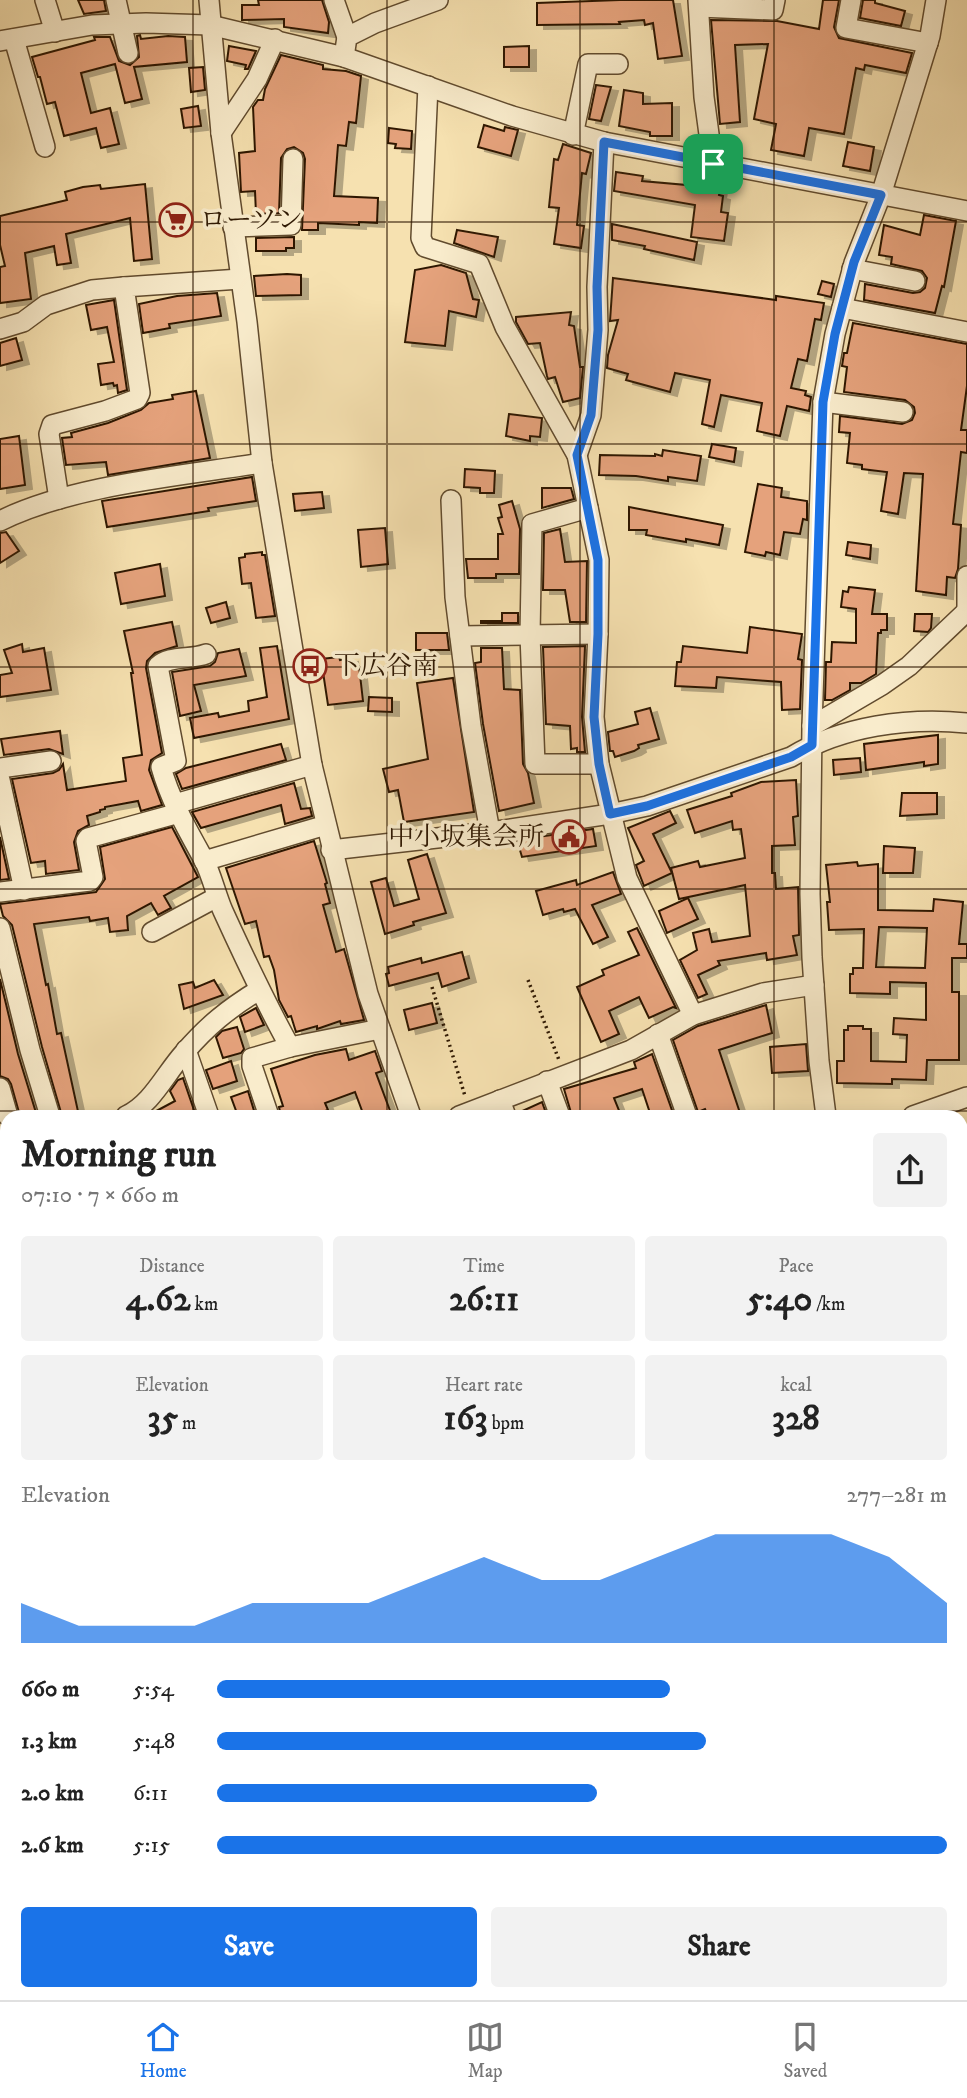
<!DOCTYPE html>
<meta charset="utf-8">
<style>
:root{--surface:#fff;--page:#f2f2f2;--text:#222;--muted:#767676;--line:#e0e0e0;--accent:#1a73e8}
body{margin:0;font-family:"IM FELL DW Pica","Noto Serif JP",serif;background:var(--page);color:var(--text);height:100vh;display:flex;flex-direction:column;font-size:26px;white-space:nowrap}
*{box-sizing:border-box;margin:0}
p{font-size:23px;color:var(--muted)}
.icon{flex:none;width:38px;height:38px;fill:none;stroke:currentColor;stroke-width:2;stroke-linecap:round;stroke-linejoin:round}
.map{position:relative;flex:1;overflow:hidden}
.side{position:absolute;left:0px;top:1110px;width:968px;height:891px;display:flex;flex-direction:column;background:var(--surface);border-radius:21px 21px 0 0;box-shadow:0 4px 18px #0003}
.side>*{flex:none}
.pin{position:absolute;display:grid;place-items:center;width:60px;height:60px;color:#fff;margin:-30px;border-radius:14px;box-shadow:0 4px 10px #0006}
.round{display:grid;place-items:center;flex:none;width:74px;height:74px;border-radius:7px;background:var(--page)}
.overview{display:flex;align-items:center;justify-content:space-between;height:119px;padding:0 21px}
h1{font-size:38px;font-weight:800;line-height:52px}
.stats{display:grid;grid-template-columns:repeat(3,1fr);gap:10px;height:119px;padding:7px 21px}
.stats div{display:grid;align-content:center;border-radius:7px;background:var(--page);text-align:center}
.stats b{font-size:35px;font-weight:800}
.stats small{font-size:19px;font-weight:400}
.stats p{font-size:19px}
.chart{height:196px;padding:14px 21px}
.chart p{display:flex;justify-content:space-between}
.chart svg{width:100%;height:126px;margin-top:7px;fill:var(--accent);opacity:.7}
.primary-button{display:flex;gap:14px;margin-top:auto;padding:14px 21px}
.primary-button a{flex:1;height:80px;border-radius:7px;background:var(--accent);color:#fff;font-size:28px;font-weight:800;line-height:80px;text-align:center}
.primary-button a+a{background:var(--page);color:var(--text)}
ul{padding:0 21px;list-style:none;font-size:23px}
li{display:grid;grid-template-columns:112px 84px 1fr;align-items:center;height:52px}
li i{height:18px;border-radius:9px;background:var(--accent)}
.tab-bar{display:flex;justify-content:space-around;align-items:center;height:98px;border-top:2px solid var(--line);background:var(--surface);font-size:19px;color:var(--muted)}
.tab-bar a{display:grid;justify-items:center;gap:4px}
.tab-bar .on{color:var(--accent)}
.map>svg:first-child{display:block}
.green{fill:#bdc38b;stroke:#766e47;stroke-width:2}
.building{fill:#e5a27b;stroke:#2f1903;stroke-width:2;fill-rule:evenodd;filter:url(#shadow)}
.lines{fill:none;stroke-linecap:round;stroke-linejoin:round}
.minor-casing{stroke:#614b2e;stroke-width:22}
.path{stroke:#2f1903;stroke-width:3.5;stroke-dasharray:2 3.5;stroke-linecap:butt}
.minor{stroke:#f9eccc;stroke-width:19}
.route-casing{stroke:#fff;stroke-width:14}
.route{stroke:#1a73e8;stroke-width:9}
.grid{fill:none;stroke:#2f1903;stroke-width:2;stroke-opacity:0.55}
.labels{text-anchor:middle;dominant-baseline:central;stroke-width:7;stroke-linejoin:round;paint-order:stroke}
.poi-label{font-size:26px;fill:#2f1903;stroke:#f9eccc;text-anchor:start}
</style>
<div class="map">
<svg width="967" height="2000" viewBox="0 0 967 2000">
<defs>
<filter id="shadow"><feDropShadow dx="7" dy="4" stdDeviation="0" flood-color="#0004"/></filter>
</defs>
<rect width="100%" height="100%" fill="#f6e1b0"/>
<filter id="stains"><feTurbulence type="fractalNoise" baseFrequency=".00286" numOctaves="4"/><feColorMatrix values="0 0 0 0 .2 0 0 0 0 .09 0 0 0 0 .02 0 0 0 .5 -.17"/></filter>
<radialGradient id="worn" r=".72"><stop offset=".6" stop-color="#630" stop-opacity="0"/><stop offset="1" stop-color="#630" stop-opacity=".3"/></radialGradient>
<polygon class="green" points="0,1945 7,1946 7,1993 45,1993 47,2000 0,2000"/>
<g class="building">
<polygon points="78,0 104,0 106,11 84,14"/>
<polygon points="258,0 322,0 329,22 328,33 284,27 284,19 242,20 242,5 259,5"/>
<polygon points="620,0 673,0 682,56 658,59 653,23 645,25 644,20 619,22 620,24 537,25 537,3"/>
<polygon points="823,0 839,0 834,27 839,38 912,53 906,73 865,65 864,70 856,68 844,134 809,128 804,156 771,150 776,124 754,119 768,44 735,45 740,122 720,124 711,20 777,21 819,29"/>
<polygon points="863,0 875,0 875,3 905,11 901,26 860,18"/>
<polygon points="140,35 141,39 168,36 185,37 187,62 134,67 142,99 125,103 115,64 81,73 91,113 110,108 119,144 101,148 96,128 64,136 55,102 47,104 40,77 38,77 32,57 95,40 94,37 110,37 119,61 130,65 139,57 137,36"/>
<polygon points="229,46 256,51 248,69 245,69 246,65 227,61"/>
<polygon points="529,46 529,67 504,67 504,47"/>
<polygon points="281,55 323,65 323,69 346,71 361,76 356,123 349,122 346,146 338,145 334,196 378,198 377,223 359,222 359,225 318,223 318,230 302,230 305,159 303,153 294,147 287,149 281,158 279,213 256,214 255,191 241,192 239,153 255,151 253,107 258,100 263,100 265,89"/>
<polygon points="203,67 205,90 191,92 189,68"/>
<polygon points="596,85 611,87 601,121 589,119"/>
<polygon points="624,90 643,93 643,104 672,103 672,136 650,136 650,132 619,126"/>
<polygon points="198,106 201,126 184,128 181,109"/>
<polygon points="484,125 504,131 505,127 518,130 511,156 478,147"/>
<polygon points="389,128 412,131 411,149 395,148 396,144 388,143"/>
<polygon points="848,142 874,147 870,171 843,166"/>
<polygon points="563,144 591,153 586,174 582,173 577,225 584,226 581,248 554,244 559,208 549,207 554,159 558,160"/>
<polygon points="616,172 643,176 642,181 720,188 719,195 723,196 721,212 728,213 724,241 691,237 695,205 614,191"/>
<polygon points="145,184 152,259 134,261 130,218 66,234 71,263 57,265 54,246 25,253 31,299 0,303 0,267 5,266 0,245 0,216 67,200 65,192 83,187 100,185 101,189"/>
<polygon points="924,215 956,221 944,287 942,286 935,313 864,300 865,284 913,293 920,292 925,288 927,278 922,271 891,264 892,257 879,255 884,225 920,235"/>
<polygon points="612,224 697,242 694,260 644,249 645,246 612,240"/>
<polygon points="457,230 498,237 494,257 454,243"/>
<polygon points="294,237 294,248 286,248 286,251 256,251 256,238"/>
<polygon points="441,265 466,273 473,299 479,300 476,317 449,311 445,346 405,342 415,270"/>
<polygon points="287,274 301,275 301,295 256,296 254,276"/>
<polygon points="613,278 776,300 776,296 824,303 821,320 815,319 807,361 798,359 791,388 806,391 805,395 811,397 809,411 787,406 780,436 757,431 762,403 721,395 714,427 702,424 710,380 675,373 670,392 626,380 628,374 607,368 608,355 618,320 610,321"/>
<polygon points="822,281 834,284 831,297 818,294"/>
<polygon points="217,293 221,316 169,324 170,328 143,333 139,304 177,296"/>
<polygon points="114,300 127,390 118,393 117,385 114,386 113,383 101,385 98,364 114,362 107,327 91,330 86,305"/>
<polygon points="571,312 569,325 574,326 580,367 583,367 580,398 563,402 555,377 548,379 547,376 540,343 528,344 516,322 516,317"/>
<polygon points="853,323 967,344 967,386 961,430 967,430 967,453 961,452 953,524 961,525 958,569 955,578 947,577 946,595 916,591 923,474 904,473 898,514 881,511 887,472 862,469 862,465 847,463 850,433 839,432 840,416 902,424 912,420 915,413 914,407 905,400 844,392 847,367 842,366 844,353 847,353"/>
<polygon points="16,338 22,360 0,366 0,343"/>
<polygon points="196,391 210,458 108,475 106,462 66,465 62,438 72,437 71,433 108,423 141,410 149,403 173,399 172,395"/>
<polygon points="509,414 542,418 540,437 530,436 530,441 506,436"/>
<polygon points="19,436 25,485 0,489 0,439"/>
<polygon points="712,444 736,448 734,462 709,457"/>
<polygon points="663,450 701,456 697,481 668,477 668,481 636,476 599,475 600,455 655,456 655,454 662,456"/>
<polygon points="465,469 495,471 494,493 480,493 480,488 464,487"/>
<polygon points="252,477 256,501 208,508 209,511 107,527 102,501"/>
<polygon points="758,484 782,488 781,497 807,501 807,520 803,519 800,534 784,532 780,555 766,552 765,556 745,552"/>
<polygon points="542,488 571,488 574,499 542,508"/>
<polygon points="322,492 324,508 295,511 293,494"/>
<polygon points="512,501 520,529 519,574 496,574 496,578 468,578 466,559 498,559 498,534 503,534 498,518 502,517 499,505"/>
<polygon points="629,507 723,525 719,545 686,539 686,542 646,535 647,530 629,530"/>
<polygon points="385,528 388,564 361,567 358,530"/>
<polygon points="560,529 565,562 587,561 586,622 570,622 565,590 543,590 544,533"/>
<polygon points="6,532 19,551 0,563 0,533"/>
<polygon points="848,542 871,545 870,559 846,555"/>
<polygon points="262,552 262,555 265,555 275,616 256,618 251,583 242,584 239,558 245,557 245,554"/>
<polygon points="160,564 165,596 121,604 115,573"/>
<polygon points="849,587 875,590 872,614 887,614 887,630 881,630 881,633 878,633 876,674 861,683 850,683 850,690 832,700 825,700 826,662 831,662 832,642 856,643 856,609 841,607 843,591 848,592"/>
<polygon points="226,602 230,618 211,623 206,608"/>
<polygon points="502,613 518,613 518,623 481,623 481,621 502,621"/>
<polygon points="915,614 932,614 931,628 928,632 914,631"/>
<polygon points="172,622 177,646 155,653 147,661 146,668 162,753 151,760 149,770 162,805 141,811 138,801 105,807 105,809 100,810 100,812 87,816 89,825 78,831 74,842 79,870 46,874 45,861 31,863 12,779 53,773 59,770 63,764 67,790 126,781 123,758 142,755 131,673 133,673 124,631"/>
<polygon points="750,627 802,634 798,659 802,660 800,709 782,710 781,682 717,677 716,688 675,686 677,662 681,662 683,646 747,653"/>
<polygon points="416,633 447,633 449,650 416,650"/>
<polygon points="22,644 23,652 44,648 51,690 0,697 0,675 12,673 4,650"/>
<polygon points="277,646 289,719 194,738 190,718 218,713 219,717 249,711 248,701 267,697 260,648"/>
<polygon points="585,646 582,717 585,752 577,752 577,748 571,749 570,726 546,724 543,647"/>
<polygon points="481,648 502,648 504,689 520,690 523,764 528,773 534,803 499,811 483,724 475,663 481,662"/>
<polygon points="239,649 246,676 194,685 201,711 180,716 172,672 210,666 215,662 218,653"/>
<polygon points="339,657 340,660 351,658 352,666 359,666 363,701 328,705 321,659"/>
<polygon points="453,678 474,812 404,822 398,790 389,792 383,769 428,759 417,683"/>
<polygon points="369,697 392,698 392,712 368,711"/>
<polygon points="650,708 659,739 638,745 639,748 634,751 615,757 613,751 610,751 608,732 638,724 635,712"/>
<polygon points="60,731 63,754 49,749 4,755 1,739"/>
<polygon points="938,735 938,764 924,766 924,762 866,770 864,744"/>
<polygon points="281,744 286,760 182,789 176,774 186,768"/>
<polygon points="860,758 861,772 834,775 833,760"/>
<polygon points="796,780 798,816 793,817 795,845 772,846 772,873 775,873 776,889 798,887 799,935 793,936 797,955 767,960 766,953 718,961 720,965 698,975 707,994 698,998 680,960 697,950 693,933 709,929 712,942 750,936 745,885 679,899 671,868 698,861 700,867 745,858 741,829 733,830 732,821 695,833 687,810 732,796 731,793 761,782"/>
<polygon points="294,783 301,809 310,808 312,816 285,824 281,805 201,828 192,812"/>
<polygon points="902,793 937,793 937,814 900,816"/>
<polygon points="670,811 676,823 653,834 672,873 644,886 636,865 644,861 628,828"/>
<polygon points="172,827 198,877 164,896 171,908 158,915 151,903 127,916 128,930 110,932 108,918 90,921 89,917 34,924 46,985 48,984 57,1034 61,1033 79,1116 62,1116 42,1047 12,925 3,916 0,904 96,892 105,879 100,847"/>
<polygon points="593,829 596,846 522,857 517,840"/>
<polygon points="0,837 9,879 0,880"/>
<polygon points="314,841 327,883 325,884 330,903 323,905 336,952 344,949 364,1020 341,1024 340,1021 317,1029 317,1026 296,1032 291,1016 288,1017 279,1000 274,970 269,956 264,957 256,921 245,924 226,868"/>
<polygon points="884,846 915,848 913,873 883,873"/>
<polygon points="427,854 446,913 413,922 414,925 385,934 371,882 386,878 394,906 419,899 408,860"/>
<path d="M857,862L858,866L878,864V910L933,911L934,899L963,902L959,944H967V958H952V992H959V1060H927L926,1080L892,1079V1084L837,1083V1061H844V1030H848V1026H863V1029H871V1061L906,1062L907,1035L893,1034L894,1018L926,1020V983L890,982V994L850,993V974H853V968H863L864,929L829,930L827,902H830L826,865ZM879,927L927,928L925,968L876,967Z"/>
<polygon points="613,872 621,894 592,905 608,937 593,944 575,909 564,912 563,909 543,915 536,891 576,880 577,885"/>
<polygon points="688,898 698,919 667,933 659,911"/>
<polygon points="637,928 676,1008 673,1007 649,1018 639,997 609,1011 619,1034 601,1042 577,987 604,975 602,970 639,955 628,932"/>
<polygon points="462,952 469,978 442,987 438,973 389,986 386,974 389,973 388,967 421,958 422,963"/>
<polygon points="0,979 18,1054 37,1116 20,1116 11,1084 8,1079 0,1076"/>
<polygon points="214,980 223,995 184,1009 179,985 193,982 195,988"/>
<polygon points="432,1003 437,1023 409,1030 404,1010"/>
<polygon points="766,1005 772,1033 719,1050 741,1116 708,1116 705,1109 698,1112 673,1040 698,1026"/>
<polygon points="256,1008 264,1025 245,1032 240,1017"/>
<polygon points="237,1027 244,1049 241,1053 223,1058 216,1037 222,1031"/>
<polygon points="806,1044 808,1071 772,1073 770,1047"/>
<polygon points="346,1049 349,1060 375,1051 382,1071 376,1073 392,1116 364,1116 355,1092 325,1103 328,1110 311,1116 281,1116 279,1107 283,1106 271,1069 315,1055"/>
<polygon points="652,1054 674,1116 651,1116 642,1089 614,1098 620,1113 611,1116 572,1116 564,1089 636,1068 634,1062"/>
<polygon points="231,1061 237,1081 213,1089 206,1070"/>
<polygon points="183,1078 196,1116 147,1116 175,1101 170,1091 178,1080"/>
<polygon points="248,1091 255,1114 238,1116 231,1097"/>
<polygon points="542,1102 547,1116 518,1116 518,1113"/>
</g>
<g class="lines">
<defs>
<g id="minor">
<polyline points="45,0 55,32"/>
<polyline points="116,0 128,53"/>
<polyline points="209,0 221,133 247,322 262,463 312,765 368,994 411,1116"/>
<polyline points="334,0 347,37"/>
<polyline points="698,0 704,97 713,164"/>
<polyline points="851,0 846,28 928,43"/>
<polyline points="699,7 773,10 775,0"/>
<polyline points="14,39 45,147"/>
<polyline points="0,41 92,25 146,23 210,25 344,57 512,116 604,142 967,211"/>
<polyline points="344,57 347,37 375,23 438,0"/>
<polyline points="428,86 421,238 425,247 479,264 505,327 577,455 599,560 598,634 594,717 599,764 627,878 693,1015"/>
<polyline points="221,133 257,79 275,39"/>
<polyline points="573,135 588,64 618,64"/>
<polyline points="233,227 291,225 293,159"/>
<polyline points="852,269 915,281"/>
<polyline points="842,308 967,332"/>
<polyline points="0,329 23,322 46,305 92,290 124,287"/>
<polyline points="823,402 903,412"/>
<polyline points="577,455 591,415 598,330 597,287 604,142"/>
<polyline points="59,499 49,434 52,425 105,411 137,399 140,393 124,287 240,279"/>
<polyline points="451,500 455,597 471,726 490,832"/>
<polyline points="588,508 532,524 530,635 535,764 599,764"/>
<path d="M0,521C72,485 182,476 262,463"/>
<polyline points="967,611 967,576"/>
<polyline points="460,636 598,634"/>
<path d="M206,654C191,660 169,655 158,666L176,761L161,767C170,800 188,831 204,860C212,876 216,895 223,911C244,957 265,1002 290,1047L380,1029"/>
<polyline points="812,726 882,685 909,666 967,611"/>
<polyline points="0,768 51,761"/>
<polyline points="0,780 24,890"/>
<polyline points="175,804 312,765"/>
<path d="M331,850L490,832L610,814L647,806L791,757C842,726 908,717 967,723"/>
<polyline points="204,861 326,825"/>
<polyline points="0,892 90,881 93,877 86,841 88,838 179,813"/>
<polyline points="0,928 30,1050 50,1116"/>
<polyline points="152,932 217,897"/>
<polyline points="658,1034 687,1116"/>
<polyline points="186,1050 209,1116"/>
<polyline points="547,1081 560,1116"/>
<polyline points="0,1088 8,1116"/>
<polyline points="500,1100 506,1116"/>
<path d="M126,1116C152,1104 165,1074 184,1053C207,1026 228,1009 259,990"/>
<polyline points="269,1116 252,1066 252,1058 290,1047"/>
<polyline points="459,1116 631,1050 693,1015 763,993 814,985"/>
<polyline points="826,1116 819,1061 812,957 810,894 812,726 823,402 835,334 854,263 881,195 930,36 936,0"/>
<polyline points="913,1116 967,1097"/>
<polyline points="0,1179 7,1176"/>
<polyline points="0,1263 6,1275"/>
<polyline points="961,1295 967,1291"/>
<polyline points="0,1419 7,1415"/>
<polyline points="961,1423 967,1424"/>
<polyline points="0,1465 4,1477"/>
<polyline points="0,1547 4,1546"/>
<polyline points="0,1652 7,1651"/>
<polyline points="961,1724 967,1720"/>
<polyline points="0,1727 7,1725"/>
<polyline points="961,1783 967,1793"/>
<polyline points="0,1802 7,1799"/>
<polyline points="0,1881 7,1879"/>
<polyline points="961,1906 967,1903"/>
<polyline points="119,1993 121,2000"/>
<polyline points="436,1993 438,2000"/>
<polyline points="651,1993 652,2000"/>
<polyline points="497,1995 497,2000"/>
</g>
</defs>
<use href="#minor" class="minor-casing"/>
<g class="path">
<polyline points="528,980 559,1060"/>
<polyline points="432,987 465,1096"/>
</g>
<use href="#minor" class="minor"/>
</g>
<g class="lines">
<defs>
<polygon id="route" points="604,142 881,195 854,262 835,334 823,402 812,745 791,757 647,806 610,814 599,764 594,717 598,634 598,560 577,455 591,415 598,330 597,287"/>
</defs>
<use href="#route" class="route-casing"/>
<use href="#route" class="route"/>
</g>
<path class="grid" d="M193,0V1116M387,0V1116M580,0V1116M774,0V1116M0,222H967M0,444H967M0,667H967M0,889H967M0,1111H967M0,1333H7M961,1333H967M0,1556H7M961,1556H967M0,1778H7M961,1778H967M193,1993V2000M387,1993V2000M580,1993V2000M774,1993V2000"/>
<defs>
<symbol id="supermarket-ring" viewBox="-11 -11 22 22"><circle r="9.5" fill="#f9eccc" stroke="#8f2418" stroke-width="1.5"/><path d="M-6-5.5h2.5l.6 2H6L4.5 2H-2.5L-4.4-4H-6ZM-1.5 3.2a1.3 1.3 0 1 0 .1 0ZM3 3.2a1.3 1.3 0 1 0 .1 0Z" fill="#8f2418"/></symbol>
<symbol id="bus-ring" viewBox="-11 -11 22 22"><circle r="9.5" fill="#f9eccc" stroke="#8f2418" stroke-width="1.5"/><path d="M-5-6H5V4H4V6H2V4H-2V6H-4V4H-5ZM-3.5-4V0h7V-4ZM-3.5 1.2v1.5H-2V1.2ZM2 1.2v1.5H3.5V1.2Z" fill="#8f2418"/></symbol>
<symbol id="civic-ring" viewBox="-11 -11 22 22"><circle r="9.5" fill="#f9eccc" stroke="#8f2418" stroke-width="1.5"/><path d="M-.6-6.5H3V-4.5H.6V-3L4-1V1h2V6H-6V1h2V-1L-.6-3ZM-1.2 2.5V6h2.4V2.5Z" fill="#8f2418"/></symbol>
</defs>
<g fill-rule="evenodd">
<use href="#supermarket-ring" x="157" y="201" width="38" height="38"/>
<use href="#bus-ring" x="291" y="647" width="38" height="38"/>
<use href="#civic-ring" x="550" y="818" width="38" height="38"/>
</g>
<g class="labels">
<g class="poi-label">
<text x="200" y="220">ローソン</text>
<text x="334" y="666">下広谷南</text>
<text x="544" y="837" text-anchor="end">中小坂集会所</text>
</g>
</g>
<rect width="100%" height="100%" filter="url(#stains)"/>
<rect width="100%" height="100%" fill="url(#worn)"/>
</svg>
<div class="pin" style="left:713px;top:164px;background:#1e9e55"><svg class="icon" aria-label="arrive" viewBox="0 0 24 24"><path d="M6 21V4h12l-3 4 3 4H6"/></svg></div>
<section class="side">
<div class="overview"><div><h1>Morning run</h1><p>07:10 · 7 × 660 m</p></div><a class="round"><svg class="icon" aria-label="share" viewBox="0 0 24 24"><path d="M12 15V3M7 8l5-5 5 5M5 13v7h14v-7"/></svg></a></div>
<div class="stats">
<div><p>Distance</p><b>4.62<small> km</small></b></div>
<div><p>Time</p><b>26:11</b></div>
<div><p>Pace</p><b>5:40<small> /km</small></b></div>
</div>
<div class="stats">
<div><p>Elevation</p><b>35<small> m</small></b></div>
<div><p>Heart rate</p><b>163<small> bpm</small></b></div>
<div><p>kcal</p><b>328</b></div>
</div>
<div class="chart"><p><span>Elevation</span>277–281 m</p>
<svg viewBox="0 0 160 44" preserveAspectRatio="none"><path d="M0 44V30L10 38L20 38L30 38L40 30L50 30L60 30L70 22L80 14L90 22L100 22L110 14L120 6L130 6L140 6L150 14L160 30V44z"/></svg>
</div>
<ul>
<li><b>660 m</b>5:54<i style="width:62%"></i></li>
<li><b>1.3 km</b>5:48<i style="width:67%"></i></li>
<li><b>2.0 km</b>6:11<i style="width:52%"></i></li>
<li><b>2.6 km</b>5:15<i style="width:100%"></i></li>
</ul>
<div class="primary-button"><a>Save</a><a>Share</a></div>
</section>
</div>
<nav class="tab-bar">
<a class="on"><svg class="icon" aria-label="home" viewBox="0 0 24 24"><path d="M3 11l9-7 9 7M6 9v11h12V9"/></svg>Home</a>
<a><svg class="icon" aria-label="map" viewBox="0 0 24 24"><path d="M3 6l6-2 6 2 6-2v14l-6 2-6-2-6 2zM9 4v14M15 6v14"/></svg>Map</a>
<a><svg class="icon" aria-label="saved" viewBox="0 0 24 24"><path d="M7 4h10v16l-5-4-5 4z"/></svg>Saved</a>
</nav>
